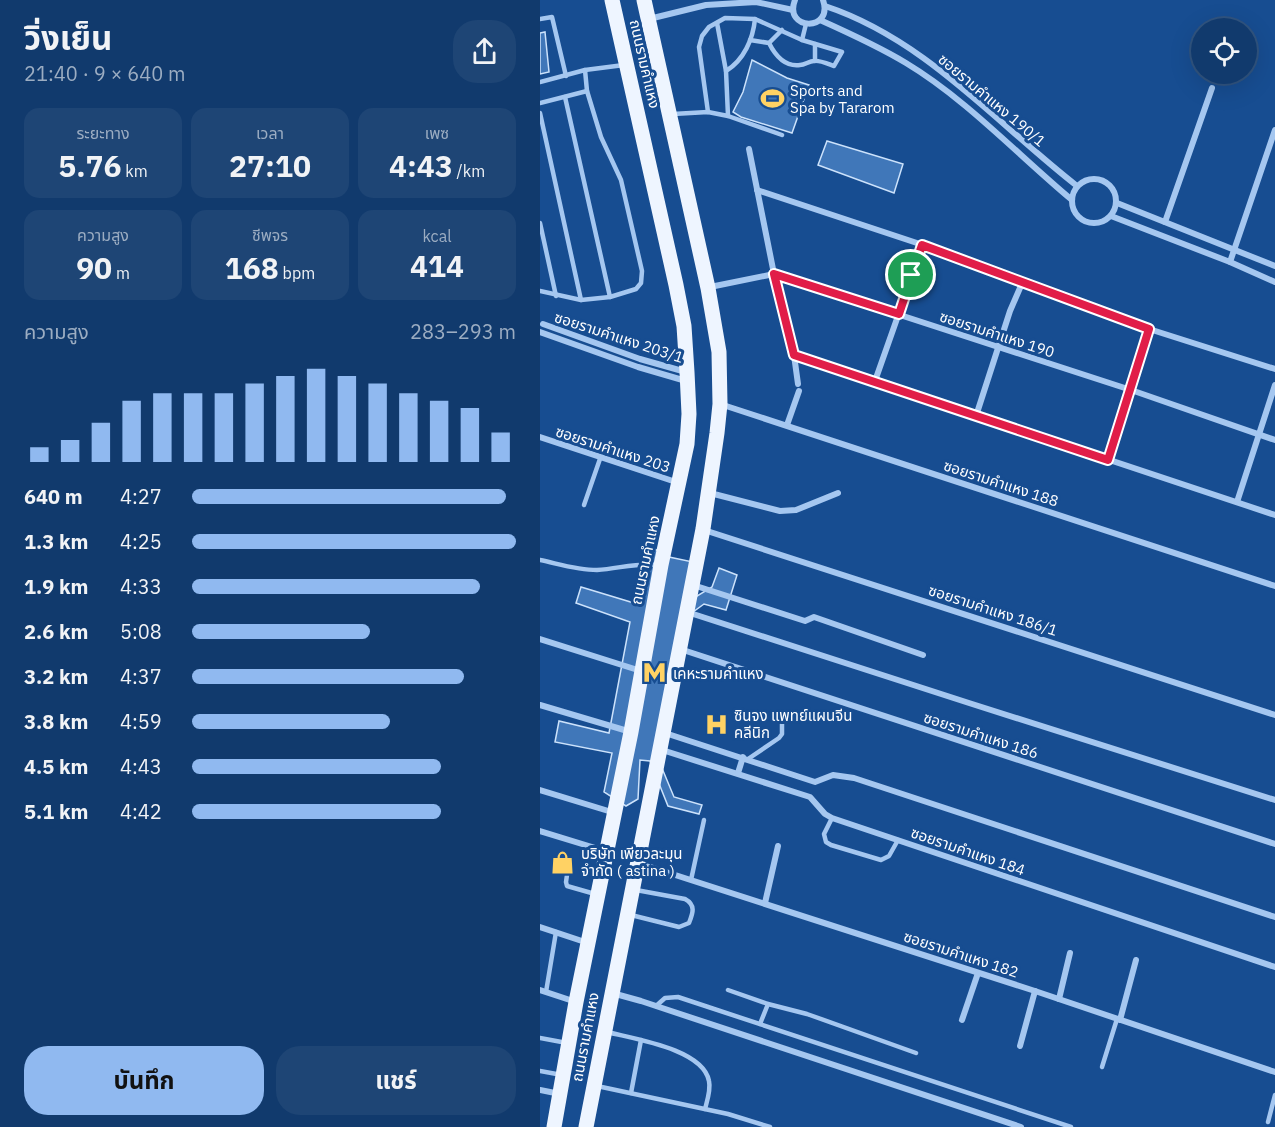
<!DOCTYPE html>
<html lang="th">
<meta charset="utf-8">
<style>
:root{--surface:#113a6d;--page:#1e4575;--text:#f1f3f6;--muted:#9cadc2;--line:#305480;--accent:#90b9f0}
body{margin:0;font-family:"IBM Plex Sans","Noto Sans Thai",sans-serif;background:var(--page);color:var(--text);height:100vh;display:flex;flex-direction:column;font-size:22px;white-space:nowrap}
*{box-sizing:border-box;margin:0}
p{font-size:20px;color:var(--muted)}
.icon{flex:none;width:33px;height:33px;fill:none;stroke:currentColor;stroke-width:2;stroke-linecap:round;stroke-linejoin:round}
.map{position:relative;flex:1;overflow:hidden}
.drawer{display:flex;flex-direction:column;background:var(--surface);width:540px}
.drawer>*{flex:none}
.fabs{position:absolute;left:651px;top:18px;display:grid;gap:12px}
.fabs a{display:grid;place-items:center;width:66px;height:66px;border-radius:50%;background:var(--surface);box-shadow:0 6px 24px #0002,0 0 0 2px var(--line);font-size:30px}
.pin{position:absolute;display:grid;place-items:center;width:51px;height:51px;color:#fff;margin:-26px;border:3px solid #fff;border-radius:50%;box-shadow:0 2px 6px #0007}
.round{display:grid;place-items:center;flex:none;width:63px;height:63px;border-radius:24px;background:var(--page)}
.overview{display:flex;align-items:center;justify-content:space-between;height:102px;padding:0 24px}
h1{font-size:33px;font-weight:700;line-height:45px}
.stats{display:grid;grid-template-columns:repeat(3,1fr);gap:9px;height:102px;padding:6px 24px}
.stats div{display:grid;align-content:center;border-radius:15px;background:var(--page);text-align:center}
.stats b{font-size:30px;font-weight:700}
.stats small{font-size:16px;font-weight:400}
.stats p{font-size:16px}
.chart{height:168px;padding:12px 24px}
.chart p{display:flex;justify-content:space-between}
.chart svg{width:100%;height:108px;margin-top:6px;stroke:var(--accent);stroke-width:6}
.primary-button{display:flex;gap:12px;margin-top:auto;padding:12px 24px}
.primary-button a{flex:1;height:69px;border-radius:24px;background:var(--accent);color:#111;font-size:24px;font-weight:700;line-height:69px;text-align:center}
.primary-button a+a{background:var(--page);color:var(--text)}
ul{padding:0 24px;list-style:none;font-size:20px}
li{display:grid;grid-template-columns:96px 72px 1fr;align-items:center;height:45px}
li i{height:15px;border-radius:8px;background:var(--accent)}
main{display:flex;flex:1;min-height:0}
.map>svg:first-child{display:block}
.building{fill:#4077b9;stroke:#cce2fb;stroke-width:1.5}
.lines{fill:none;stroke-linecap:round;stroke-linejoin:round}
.lane{stroke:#a5c7f0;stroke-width:4.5}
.street{stroke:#a5c7f0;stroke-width:6}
.primary{stroke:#eef5ff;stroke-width:15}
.route-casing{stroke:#fff;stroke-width:12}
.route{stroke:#e11d48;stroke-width:8}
.labels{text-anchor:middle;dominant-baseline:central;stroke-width:6;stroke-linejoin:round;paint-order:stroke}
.street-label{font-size:15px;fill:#fff;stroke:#174d91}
.poi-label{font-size:15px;fill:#fff;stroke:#174d91;text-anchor:start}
</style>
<main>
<section class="drawer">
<div class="overview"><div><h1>วิ่งเย็น</h1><p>21:40 · 9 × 640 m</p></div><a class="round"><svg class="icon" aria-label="share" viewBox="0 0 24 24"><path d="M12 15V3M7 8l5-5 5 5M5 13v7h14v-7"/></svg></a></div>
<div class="stats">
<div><p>ระยะทาง</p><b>5.76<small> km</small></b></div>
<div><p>เวลา</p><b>27:10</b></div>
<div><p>เพซ</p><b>4:43<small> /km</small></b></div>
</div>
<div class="stats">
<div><p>ความสูง</p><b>90<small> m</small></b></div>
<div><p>ชีพจร</p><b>168<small> bpm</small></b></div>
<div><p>kcal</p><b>414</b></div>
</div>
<div class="chart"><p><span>ความสูง</span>283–293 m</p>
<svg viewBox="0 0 160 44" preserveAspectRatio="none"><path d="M5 44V38M15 44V35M25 44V28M35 44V19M45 44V16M55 44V16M65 44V16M75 44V12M85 44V9M95 44V6M105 44V9M115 44V12M125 44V16M135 44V19M145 44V22M155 44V32"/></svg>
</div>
<ul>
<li><b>640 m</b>4:27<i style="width:97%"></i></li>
<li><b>1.3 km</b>4:25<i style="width:100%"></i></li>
<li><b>1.9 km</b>4:33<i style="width:89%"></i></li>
<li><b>2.6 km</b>5:08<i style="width:55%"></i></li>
<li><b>3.2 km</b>4:37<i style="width:84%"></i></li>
<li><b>3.8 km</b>4:59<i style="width:61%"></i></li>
<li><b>4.5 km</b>4:43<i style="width:77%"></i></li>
<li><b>5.1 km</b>4:42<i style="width:77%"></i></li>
</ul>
<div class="primary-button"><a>บันทึก</a><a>แชร์</a></div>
</section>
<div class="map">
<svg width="735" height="1127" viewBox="0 0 735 1127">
<rect width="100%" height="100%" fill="#174d91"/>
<g class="building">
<polygon points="5,32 9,72 0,74 0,33"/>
<polygon points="212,60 247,78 269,85 252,133 201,117 193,112 203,92"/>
<polygon points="287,141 363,164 354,193 278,165"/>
<polygon points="111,547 129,557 153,562 144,604 172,587 179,568 197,575 186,610 164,604 149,615 119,761 134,797 162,805 159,814 128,806 110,761 100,760 98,799 86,806 64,792 72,753 15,742 19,721 69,733 90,622 36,603 41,587 94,603 95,599 100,599"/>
</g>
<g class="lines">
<g class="lane">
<polyline points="0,19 12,17 26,76"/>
<polyline points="177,23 186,71"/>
<polyline points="262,40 266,24"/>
<polyline points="229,43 242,30"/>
<polyline points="275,61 275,44"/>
<polyline points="0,82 45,70 84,65"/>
<polyline points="25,97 70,297"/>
<polyline points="0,103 47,91"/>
<path d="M168,112L159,47L162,36L169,27L185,18L215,19L262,40L302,52L294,66C288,64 280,60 274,61C269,61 265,65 260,65C245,67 235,55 229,43L210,40"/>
<polyline points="0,113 41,300"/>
<path d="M133,114L168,112L188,116L186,71C204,60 213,39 215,19"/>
<polyline points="188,116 242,135"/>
<polyline points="0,223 16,296"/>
<polyline points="0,291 41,300 70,297 96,289 101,283 102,271 81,180 61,137 47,91 45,70"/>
<polyline points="44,505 61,456"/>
<path d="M0,560C19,564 37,570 57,570C78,569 97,562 118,565"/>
<polyline points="208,759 239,738 242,734 242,722"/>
<polyline points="292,818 284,834 286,842 291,845 341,860 349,856 358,840"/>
<polyline points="29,861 26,882 27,886 55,894"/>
<polyline points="151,880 164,820"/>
<path d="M91,915L139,927L149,923C153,913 156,905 145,899L96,890"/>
<polyline points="188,990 228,1004"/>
<polyline points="6,992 16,932"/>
<polyline points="116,1006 125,998 138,997 531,1127"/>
<polyline points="220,1024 228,1004 267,1014 376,1053"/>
<path d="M67,1032C94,1039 163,1049 169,1081C171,1090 167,1101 165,1109"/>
<polyline points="0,1038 27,1043"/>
<polyline points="562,1067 577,1019"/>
<polyline points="0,1071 22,1075"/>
<polyline points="57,1086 188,1114 230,1127"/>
<polyline points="91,1093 101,1040"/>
<polyline points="728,1122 735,1095"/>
</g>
<g class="street">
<path d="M255,0C243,31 294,32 283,0"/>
<path d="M285,6C385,39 456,123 537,186"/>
<polyline points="109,19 166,5 216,2 253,10"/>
<path d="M280,20C309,33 338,46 366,63C426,99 478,155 532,200"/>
<polyline points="209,149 234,274 254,355 258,384"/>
<circle cx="554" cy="201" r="22"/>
<polyline points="217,190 383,245 609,329 735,369"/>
<polyline points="577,203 735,266"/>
<polyline points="571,216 690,262 735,282"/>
<polyline points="625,222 672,88"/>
<polyline points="690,262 735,130"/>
<polyline points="170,287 234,274 591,390 735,440"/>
<polyline points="3,324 100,359 146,372"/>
<polyline points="0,332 98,367 146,381"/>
<polyline points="254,355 735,515"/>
<polyline points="335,381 383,245"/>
<polyline points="180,404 735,586"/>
<polyline points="436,416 470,311 483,281"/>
<polyline points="247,425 259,391"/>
<polyline points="0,437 139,483"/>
<polyline points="568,460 609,329"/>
<polyline points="170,493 240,511 256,510 298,493"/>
<polyline points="697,502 735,385"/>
<polyline points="164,530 735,715"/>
<polyline points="153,585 265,621 274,617 383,655"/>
<polyline points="147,612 429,703 735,800"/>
<polyline points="0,639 101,671"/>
<polyline points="140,649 735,844"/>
<polyline points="0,705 91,732"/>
<polyline points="125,733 275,782 293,775 314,778 735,917"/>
<polyline points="119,749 270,797 285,814 292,818 735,967"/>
<polyline points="198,773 203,757"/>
<polyline points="0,790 75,813"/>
<polyline points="0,831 65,851"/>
<polyline points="98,863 495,991 735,1072"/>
<polyline points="225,903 238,846"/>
<polyline points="0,927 48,943"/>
<polyline points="0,990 36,1002"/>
<polyline points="72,993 101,1001 481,1127"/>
<polyline points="519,999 530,953"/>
<polyline points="422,1020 438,973"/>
<polyline points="580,1020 596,960"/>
<polyline points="480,1046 495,991"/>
<polyline points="0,1090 20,1094"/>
</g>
<g class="primary">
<polyline points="14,1127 36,1002 91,732 121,565 147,444 149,414 147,372 144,326 136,285 72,0"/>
<polyline points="46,1127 163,529 177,433 180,404 179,352 168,288 104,0"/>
</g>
</g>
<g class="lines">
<defs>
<polygon id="route" points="382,245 609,329 568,460 254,355 234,274 359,314"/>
</defs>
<use href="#route" class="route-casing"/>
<use href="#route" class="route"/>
</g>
<defs>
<symbol id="stadium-bare" viewBox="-9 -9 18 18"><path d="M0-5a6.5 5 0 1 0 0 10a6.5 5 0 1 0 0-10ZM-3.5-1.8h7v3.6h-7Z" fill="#ffd264" stroke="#174d91" stroke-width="2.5" paint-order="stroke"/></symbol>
<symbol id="metro-bare" viewBox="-9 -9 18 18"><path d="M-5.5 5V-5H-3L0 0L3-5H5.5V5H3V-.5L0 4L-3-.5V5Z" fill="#ffd264" stroke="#174d91" stroke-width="2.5" paint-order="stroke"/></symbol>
<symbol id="hospital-bare" viewBox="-9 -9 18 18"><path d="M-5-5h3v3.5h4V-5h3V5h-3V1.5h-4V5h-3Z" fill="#ffd264" stroke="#174d91" stroke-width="2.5" paint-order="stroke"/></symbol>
<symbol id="shop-bare" viewBox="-9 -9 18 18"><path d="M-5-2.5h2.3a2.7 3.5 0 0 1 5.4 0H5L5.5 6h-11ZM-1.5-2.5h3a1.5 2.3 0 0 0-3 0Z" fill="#ffd264" stroke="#174d91" stroke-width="2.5" paint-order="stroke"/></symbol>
</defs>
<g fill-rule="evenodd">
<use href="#stadium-bare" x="216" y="82" width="33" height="33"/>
<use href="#metro-bare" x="98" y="656" width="33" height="33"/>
<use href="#hospital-bare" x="160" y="708" width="33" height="33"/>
<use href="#shop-bare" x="6" y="846" width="33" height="33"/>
</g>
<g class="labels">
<g class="street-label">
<text transform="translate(105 64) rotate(77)">ถนนรามคำแหง</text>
<text transform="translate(452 100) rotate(40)">ซอยรามคำแหง 190/1</text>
<text transform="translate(457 334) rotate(18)">ซอยรามคำแหง 190</text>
<text transform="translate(79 337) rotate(18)">ซอยรามคำแหง 203/1</text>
<text transform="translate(73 449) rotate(18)">ซอยรามคำแหง 203</text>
<text transform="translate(461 483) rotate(18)">ซอยรามคำแหง 188</text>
<text transform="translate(105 560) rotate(-78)">ถนนรามคำแหง</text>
<text transform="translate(453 610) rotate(18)">ซอยรามคำแหง 186/1</text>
<text transform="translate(441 735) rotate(18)">ซอยรามคำแหง 186</text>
<text transform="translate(428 851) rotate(19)">ซอยรามคำแหง 184</text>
<text transform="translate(421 954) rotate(18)">ซอยรามคำแหง 182</text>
<text transform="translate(45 1037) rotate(-79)">ถนนรามคำแหง</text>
</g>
<g class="poi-label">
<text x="250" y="90">Sports and<tspan x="250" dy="17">Spa by Tararom</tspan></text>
<text x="133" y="673">เคหะรามคำแหง</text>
<text x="194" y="715">ซินจง แพทย์แผนจีน<tspan x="194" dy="17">คลีนิก</tspan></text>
<text x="41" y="853">บริษัท เพียวละมุน<tspan x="41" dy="17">จำกัด ( astina )</tspan></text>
</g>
</g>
</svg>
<div class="fabs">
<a><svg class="icon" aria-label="locate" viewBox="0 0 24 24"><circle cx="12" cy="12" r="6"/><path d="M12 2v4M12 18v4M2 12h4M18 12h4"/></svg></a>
</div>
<div class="pin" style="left:371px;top:275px;background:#1e9e55"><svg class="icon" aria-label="arrive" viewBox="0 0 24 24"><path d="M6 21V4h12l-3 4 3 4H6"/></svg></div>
</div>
</main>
